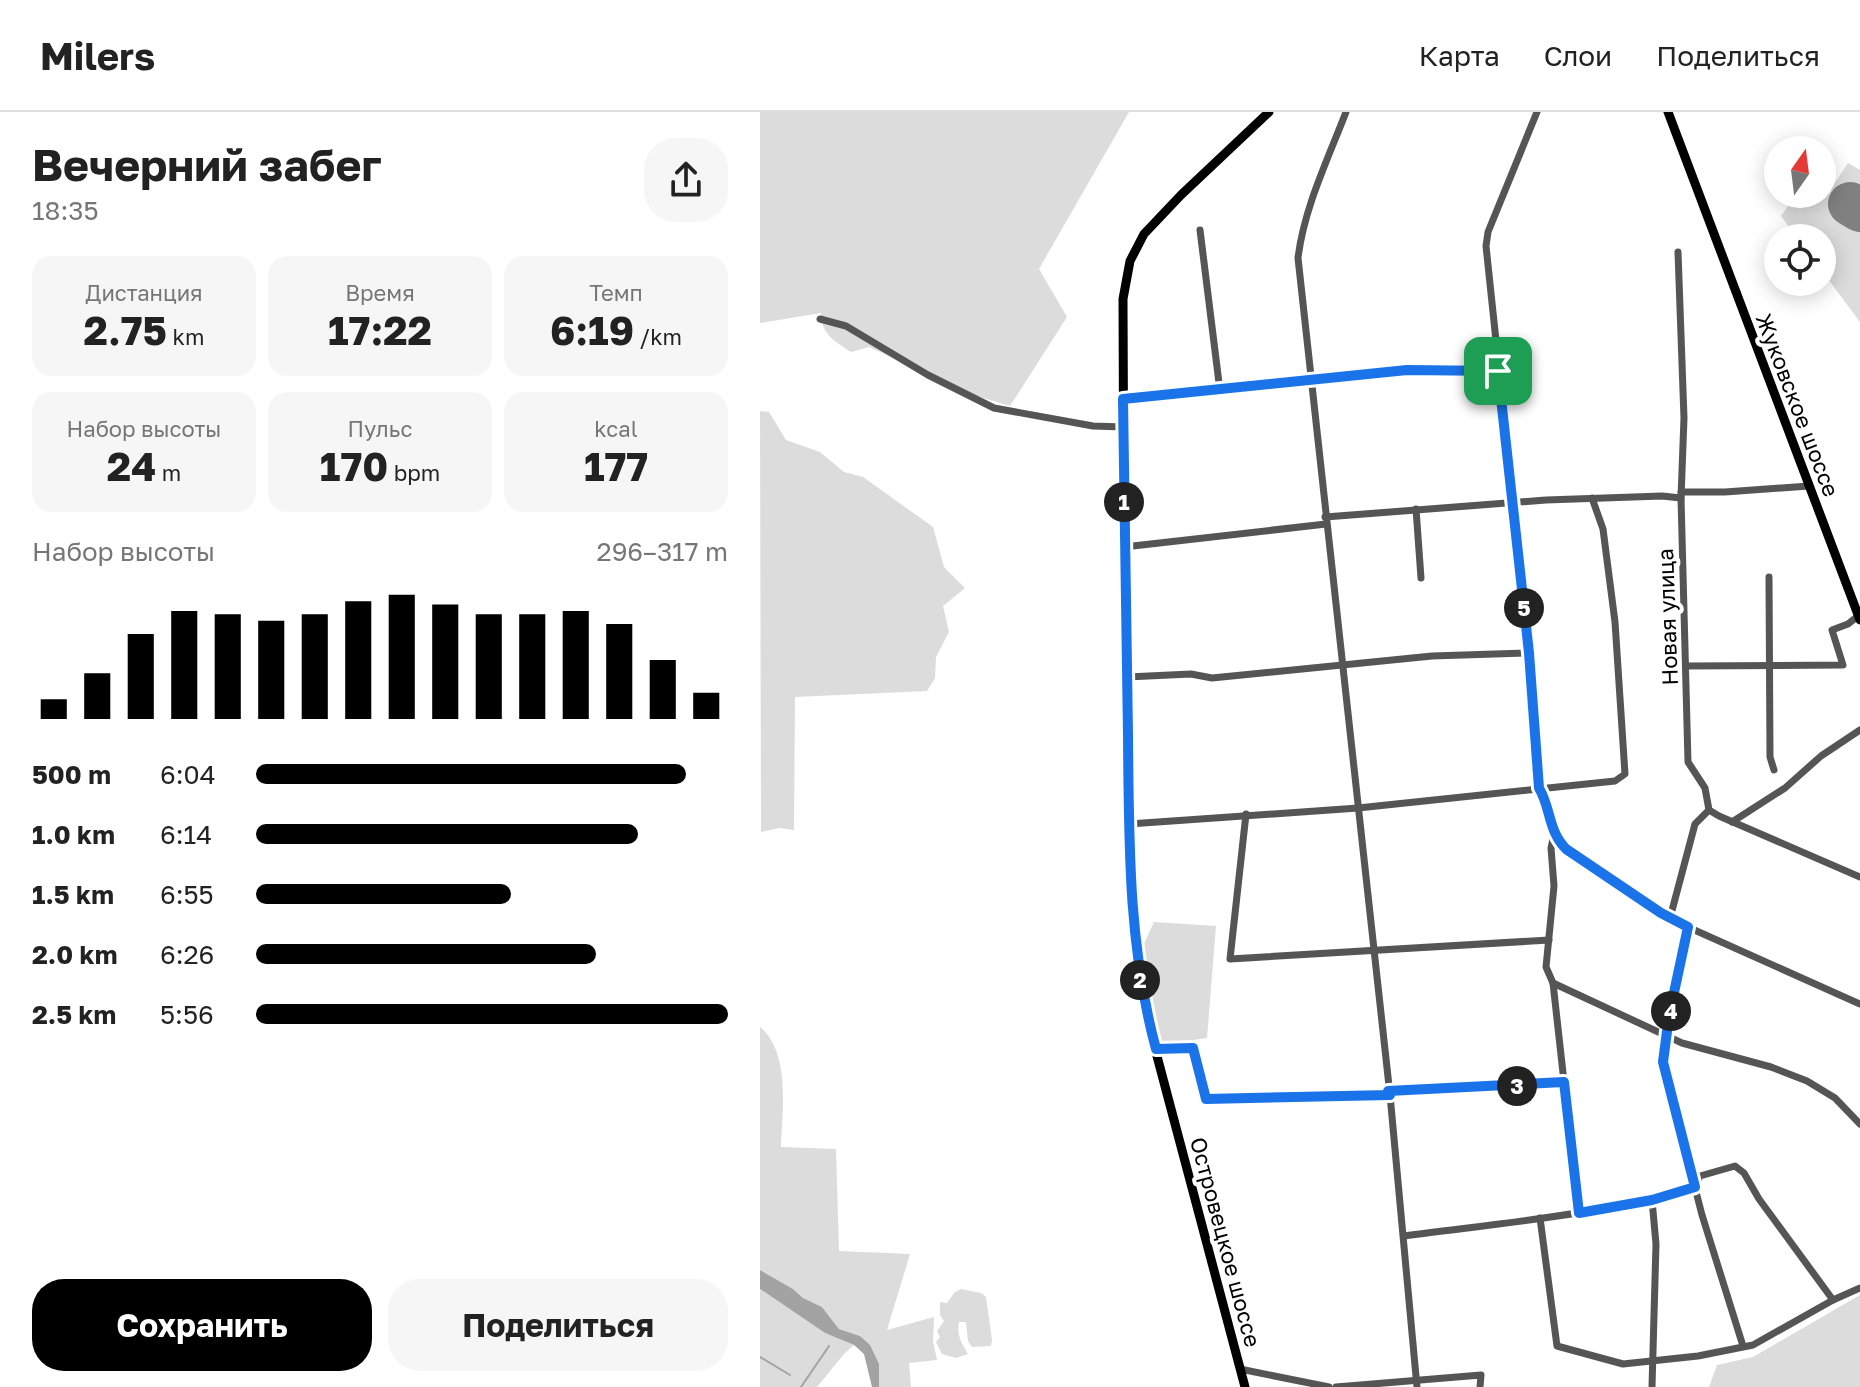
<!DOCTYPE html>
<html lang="ru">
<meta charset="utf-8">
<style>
:root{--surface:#fff;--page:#f6f6f6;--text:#222;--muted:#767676;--line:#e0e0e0;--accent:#000}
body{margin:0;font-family:"Golos Text",sans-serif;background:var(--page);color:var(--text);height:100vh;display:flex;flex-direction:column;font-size:30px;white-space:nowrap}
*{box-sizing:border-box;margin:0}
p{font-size:26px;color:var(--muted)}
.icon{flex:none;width:44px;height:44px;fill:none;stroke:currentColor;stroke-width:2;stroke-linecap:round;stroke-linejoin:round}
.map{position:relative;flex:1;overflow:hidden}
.drawer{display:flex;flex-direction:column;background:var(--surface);width:760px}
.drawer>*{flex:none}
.needle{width:52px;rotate:14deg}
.fabs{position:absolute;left:1004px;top:24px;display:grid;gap:16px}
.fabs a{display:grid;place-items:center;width:72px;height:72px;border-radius:50%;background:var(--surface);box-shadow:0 4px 20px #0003;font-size:40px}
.pin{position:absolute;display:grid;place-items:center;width:68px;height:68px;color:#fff;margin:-34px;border-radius:16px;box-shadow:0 4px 12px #0006}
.km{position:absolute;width:40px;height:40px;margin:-20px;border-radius:50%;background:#222;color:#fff;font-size:22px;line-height:40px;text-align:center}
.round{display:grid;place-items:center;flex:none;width:84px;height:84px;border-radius:32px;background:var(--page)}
.summary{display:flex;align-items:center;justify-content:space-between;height:136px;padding:0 32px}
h1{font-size:44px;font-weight:700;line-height:60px}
.figures{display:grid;grid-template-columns:repeat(3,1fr);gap:12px;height:136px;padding:8px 32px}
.figures div{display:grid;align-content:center;border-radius:20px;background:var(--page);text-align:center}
.figures b{font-size:40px;font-weight:700}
.figures small{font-size:22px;font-weight:400}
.figures p{font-size:22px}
.chart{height:224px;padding:16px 32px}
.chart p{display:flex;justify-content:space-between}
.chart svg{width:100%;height:144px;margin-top:8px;stroke:var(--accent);stroke-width:6}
.primary-button{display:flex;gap:16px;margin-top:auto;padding:16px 32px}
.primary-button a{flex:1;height:92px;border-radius:32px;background:var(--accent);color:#fff;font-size:32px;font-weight:700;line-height:92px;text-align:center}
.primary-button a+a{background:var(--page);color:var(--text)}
ul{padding:0 32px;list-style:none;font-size:26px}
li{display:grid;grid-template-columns:128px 96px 1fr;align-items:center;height:60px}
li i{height:20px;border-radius:10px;background:var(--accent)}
header{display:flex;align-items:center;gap:48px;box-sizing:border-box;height:112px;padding:0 40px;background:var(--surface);border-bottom:2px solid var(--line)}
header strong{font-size:38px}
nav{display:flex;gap:44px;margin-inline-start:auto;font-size:28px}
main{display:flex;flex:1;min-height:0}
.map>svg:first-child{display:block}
.green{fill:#dcdcdc}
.water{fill:#a3a3a3}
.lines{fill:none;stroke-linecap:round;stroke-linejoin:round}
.stream{stroke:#a3a3a3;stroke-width:2}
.runway{stroke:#808080;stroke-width:44}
.minor{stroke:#555;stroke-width:7}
.major{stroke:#000;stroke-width:9}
.route-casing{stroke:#fff;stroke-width:16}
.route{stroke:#1a73e8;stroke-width:10}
.labels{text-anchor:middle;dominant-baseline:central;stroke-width:8;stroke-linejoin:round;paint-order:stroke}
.street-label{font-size:22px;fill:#000;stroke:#fff}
</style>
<header>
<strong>Milers</strong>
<nav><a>Карта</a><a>Слои</a><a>Поделиться</a></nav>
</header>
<main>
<section class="drawer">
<div class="summary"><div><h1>Вечерний забег</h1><p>18:35</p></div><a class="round"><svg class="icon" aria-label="share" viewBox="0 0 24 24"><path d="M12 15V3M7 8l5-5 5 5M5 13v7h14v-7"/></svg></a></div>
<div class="figures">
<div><p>Дистанция</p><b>2.75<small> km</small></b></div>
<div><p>Время</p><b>17:22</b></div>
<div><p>Темп</p><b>6:19<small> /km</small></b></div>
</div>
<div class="figures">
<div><p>Набор высоты</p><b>24<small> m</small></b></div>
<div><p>Пульс</p><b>170<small> bpm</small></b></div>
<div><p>kcal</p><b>177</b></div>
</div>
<div class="chart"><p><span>Набор высоты</span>296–317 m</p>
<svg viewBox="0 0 160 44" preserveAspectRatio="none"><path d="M5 44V38M15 44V30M25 44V18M35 44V11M45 44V12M55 44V14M65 44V12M75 44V8M85 44V6M95 44V9M105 44V12M115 44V12M125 44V11M135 44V15M145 44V26M155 44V36"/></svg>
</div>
<ul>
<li><b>500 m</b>6:04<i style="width:91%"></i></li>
<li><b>1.0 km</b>6:14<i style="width:81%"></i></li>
<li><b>1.5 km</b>6:55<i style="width:54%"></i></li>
<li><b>2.0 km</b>6:26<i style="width:72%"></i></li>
<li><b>2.5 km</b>5:56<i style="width:100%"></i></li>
</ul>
<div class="primary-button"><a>Сохранить</a><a>Поделиться</a></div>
</section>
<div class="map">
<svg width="1100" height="1275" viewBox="0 0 1100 1275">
<rect width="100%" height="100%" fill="#fff"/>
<g class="green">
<path d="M0,0H369L279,157L307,205L250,294L214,283L109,235L91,240C73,228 62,223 61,201L0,211Z"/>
<polygon points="1088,51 1100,58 1100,210 1062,159 1062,126 1037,126 1021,104 1031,90 1065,86"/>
<polygon points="0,299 9,300 26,328 60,340 84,360 103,365 173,415 184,455 205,476 183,494 189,520 176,545 175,566 167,579 35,585 34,718 20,716 1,720"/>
<polygon points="394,810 456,814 447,926 399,933 389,886 383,834"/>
<path d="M0,915C31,941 22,999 21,1035L76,1037L79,1139L150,1142L127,1218L174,1205L173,1230L177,1248L149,1251L151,1275H119L118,1252L100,1224L79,1217L62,1195L43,1186L33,1177L0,1158Z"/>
<polygon points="0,1177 65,1221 94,1233 84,1242 57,1275 0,1275"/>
<path d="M201,1177L221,1181L226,1185L232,1228L231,1234L212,1235L208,1229L206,1210H199C196,1222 202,1232 208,1242L196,1246L182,1242L176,1230L180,1225L177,1219L184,1209L180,1203V1190L187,1191L195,1180Z"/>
<polygon points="1100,1183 1100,1275 949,1275 957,1253 993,1245"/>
</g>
<polygon class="water" points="0,1158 33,1177 43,1186 62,1195 79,1217 100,1224 110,1233 119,1252 119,1275 112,1275 104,1242 94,1233 65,1221 0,1177"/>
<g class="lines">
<g class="stream">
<polyline points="0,1245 30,1263"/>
<polyline points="41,1275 69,1234"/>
</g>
<polyline class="runway" points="1090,92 1100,98"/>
<g class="minor">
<path d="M586,0C568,47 544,96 538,146L630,983L657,1275"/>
<polyline points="777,0 728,120 726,134 769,541 779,676 786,689 792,716 797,727 806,737 833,756 921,812 1100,892"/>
<polyline points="440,118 460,279"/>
<polyline points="918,140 924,306 921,386 928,650 945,676 949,698 959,704 1100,765"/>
<polyline points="60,207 86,214 168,263 234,296 333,314 364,315"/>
<polyline points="363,287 647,258 738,259"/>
<polyline points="921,380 965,380 1049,374"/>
<polyline points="656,397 661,466"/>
<polyline points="565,405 786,388 902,384 921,386"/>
<polyline points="364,435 566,412"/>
<polyline points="1009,465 1010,645 1014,658"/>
<polyline points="927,554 1083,553 1072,518 1088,512 1098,504"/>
<polyline points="367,565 431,562 452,566 672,544 769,541"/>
<polyline points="486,702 470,847 789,828"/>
<polyline points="972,710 1025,676 1061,644 1100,618"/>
<polyline points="369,712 598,696 855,669 865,662 855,510 843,417 832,386"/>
<polyline points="794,722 791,736 794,774 786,855 793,871 922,931 1011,955 1047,969 1075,986 1100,1012"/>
<polyline points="910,806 935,712 949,698"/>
<polyline points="928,815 909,904 904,955 942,1103 983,1234"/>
<polyline points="396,937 433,936 446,987 630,983"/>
<polyline points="804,970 819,1101"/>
<polyline points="628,979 804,970 793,871"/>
<polyline points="780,1106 797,1234 863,1252 938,1244 993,1233 1073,1188 1100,1176"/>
<path d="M644,1124C741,1111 840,1103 935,1075L940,1064L975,1054L984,1061L999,1087L1073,1188"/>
<polyline points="480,1257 569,1275"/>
<polyline points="576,1275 721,1263 720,1275"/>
<polyline points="892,1275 896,1132 892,1088"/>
</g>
<g class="major">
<polyline points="908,0 1100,508"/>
<polyline points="485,1275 385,899 374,827 369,712 364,439 363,187 370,149 384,122 421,83 509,0"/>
</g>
</g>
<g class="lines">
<defs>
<path id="route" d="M647,258L738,259L769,541L779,676C791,696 788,719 806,737L901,801L928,815L909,904L903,950L935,1075L892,1088L819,1101L804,970L628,979L630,983L446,987L433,936L396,937C368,834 369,729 368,623C367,511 365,399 363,287Z"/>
</defs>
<use href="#route" class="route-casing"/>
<use href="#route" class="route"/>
</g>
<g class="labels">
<g class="street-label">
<text transform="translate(1038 293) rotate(69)">Жуковское шоссе</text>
<text transform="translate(907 505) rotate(-92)">Новая улица</text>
<text transform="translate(466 1130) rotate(75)">Островецкое шоссе</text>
</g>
</g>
</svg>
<div class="fabs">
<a><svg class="needle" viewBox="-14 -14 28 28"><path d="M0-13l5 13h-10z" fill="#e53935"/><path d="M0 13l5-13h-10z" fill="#767676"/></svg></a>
<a><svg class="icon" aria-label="locate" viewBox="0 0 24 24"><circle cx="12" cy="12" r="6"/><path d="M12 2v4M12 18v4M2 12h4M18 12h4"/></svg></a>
</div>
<div class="pin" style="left:738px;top:259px;background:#1e9e55"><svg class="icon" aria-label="arrive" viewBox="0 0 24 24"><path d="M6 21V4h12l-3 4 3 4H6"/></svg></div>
<b class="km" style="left:364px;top:390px">1</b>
<b class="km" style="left:380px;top:868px">2</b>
<b class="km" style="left:757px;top:974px">3</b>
<b class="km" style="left:911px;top:899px">4</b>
<b class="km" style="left:764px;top:496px">5</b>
</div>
</main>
